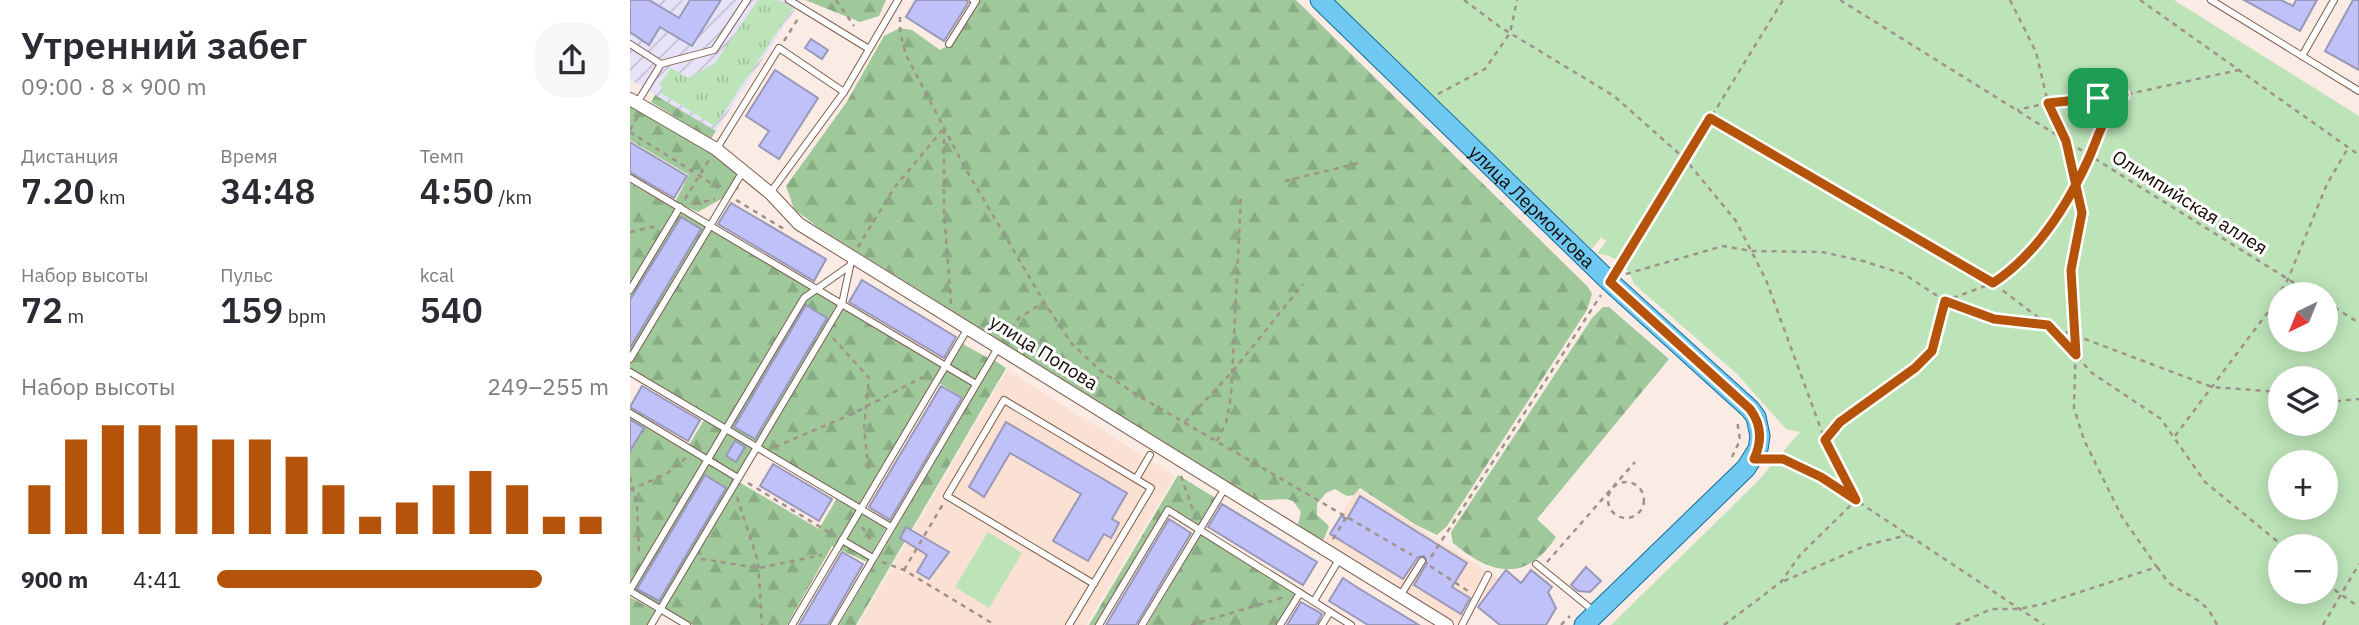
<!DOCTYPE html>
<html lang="ru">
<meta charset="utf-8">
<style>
:root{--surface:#fff;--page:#f7f7f7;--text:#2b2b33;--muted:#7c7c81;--accent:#b45309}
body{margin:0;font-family:"IBM Plex Sans",sans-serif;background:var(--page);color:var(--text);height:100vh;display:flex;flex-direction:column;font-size:26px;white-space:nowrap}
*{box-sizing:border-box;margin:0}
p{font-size:23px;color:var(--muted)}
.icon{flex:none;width:38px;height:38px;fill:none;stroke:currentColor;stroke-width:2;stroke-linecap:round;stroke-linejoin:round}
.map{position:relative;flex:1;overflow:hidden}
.details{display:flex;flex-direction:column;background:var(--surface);width:630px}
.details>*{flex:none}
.needle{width:46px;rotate:223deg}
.controls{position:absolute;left:1638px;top:282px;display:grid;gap:14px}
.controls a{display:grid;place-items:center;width:70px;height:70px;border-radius:50%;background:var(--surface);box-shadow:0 4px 18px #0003;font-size:35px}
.pin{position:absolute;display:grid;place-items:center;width:60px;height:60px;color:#fff;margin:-30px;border-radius:14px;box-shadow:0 4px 10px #0006}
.round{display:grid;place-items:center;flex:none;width:74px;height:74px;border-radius:28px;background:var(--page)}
.overview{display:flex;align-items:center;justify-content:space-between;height:119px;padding:0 21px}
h1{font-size:38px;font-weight:600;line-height:52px}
.metrics{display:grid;grid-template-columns:repeat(3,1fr);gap:10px;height:119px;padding:7px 21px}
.metrics div{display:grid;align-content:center}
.metrics b{font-size:35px;font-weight:600}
.metrics small{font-size:19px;font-weight:400}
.metrics p{font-size:19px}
.chart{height:196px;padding:14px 21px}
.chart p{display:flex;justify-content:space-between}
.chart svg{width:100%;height:126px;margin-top:7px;stroke:var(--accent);stroke-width:6}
ul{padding:0 21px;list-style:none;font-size:23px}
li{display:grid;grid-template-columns:112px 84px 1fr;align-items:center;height:52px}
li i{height:18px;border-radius:9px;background:var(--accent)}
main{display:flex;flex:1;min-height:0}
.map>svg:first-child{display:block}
.built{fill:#fbe1d3}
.industrial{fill:url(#industrial-furrows)}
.grass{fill:url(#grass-tufts)}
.forest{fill:url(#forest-firs)}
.park{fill:#bde4b9;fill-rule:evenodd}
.building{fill:#c1c1f9;stroke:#9898b9;stroke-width:2}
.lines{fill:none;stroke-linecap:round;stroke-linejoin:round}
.lane-casing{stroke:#7b5d4c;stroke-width:8}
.street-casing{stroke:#7b5d4c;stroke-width:14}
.primary-casing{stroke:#106d9a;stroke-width:21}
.path{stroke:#9f928b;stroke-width:2.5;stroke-dasharray:5 5;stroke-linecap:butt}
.lane{stroke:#fff;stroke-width:6}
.street{stroke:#fff;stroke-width:12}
.primary{stroke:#6ec8f2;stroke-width:19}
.route-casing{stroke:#fff;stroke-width:14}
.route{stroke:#b45309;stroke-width:9}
.labels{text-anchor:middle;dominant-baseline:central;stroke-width:6;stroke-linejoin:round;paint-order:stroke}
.street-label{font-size:19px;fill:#140904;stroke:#fff}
</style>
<main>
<section class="details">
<div class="overview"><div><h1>Утренний забег</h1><p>09:00 · 8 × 900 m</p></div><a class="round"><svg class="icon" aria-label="share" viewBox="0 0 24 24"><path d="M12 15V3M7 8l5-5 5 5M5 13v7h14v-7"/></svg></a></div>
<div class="metrics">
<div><p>Дистанция</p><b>7.20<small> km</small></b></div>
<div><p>Время</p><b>34:48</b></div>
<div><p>Темп</p><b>4:50<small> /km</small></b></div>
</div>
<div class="metrics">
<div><p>Набор высоты</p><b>72<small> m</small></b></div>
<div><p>Пульс</p><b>159<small> bpm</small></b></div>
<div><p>kcal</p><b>540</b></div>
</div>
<div class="chart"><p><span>Набор высоты</span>249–255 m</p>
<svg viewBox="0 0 160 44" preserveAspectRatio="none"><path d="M5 44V27M15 44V11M25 44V6M35 44V6M45 44V6M55 44V11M65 44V11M75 44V17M85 44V27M95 44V38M105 44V33M115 44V27M125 44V22M135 44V27M145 44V38M155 44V38"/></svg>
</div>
<ul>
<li><b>900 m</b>4:41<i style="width:83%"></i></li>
</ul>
</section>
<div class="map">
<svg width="1729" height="625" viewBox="0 0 1729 625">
<defs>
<pattern id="industrial-furrows" width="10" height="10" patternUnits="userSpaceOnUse" patternTransform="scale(1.75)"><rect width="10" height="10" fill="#e6e2f8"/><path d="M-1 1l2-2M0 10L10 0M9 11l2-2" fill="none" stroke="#c4c1d3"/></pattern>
<pattern id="grass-tufts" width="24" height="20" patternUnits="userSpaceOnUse" patternTransform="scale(1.75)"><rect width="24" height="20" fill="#bde4b9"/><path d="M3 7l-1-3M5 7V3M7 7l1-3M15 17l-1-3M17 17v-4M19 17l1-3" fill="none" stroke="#a2c29d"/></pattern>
<pattern id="forest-firs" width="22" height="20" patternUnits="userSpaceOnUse" patternTransform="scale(1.75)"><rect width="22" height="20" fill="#9fc99a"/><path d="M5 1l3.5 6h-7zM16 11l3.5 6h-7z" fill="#88ab83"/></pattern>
</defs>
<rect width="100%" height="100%" fill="#faece4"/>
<g class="built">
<polygon points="377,370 545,476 456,625 228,625"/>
<polygon points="727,489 869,579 831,625 695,540"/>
</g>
<polygon class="industrial" points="0,0 171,0 86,131 0,80"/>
<polygon class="grass" points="128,0 148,0 163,8 85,126 31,93 33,88 29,85 41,68 58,78 84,64"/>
<g class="forest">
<polygon points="175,0 256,0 249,16 230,22"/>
<path d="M348,0H666L958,287L962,294L957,310L817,526L807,535L786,525L730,488L724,495L717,496L705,489L696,493L687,504V515L699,526L694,539L689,541L668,524L671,512L663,501C649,497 641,502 626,499L189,228L164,209L156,186L216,103L254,36L270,28L282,30L310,50L323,43L348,6Z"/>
<polygon points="25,95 86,131 81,139 21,102"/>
<polygon points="0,103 83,149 106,170 109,189 68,212 45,202 59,175 0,140"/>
<polygon points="0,183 317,367 331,343 360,359 335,399 309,383 233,508 0,368"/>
<path d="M973,307H979L1039,359L907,519L926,537C896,583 861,575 823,543L821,532L962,318Z"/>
<polygon points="364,360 376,368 226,625 209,625"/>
<polygon points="0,418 189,529 207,498 256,528 237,562 202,546 157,625 63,625 0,587"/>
<polygon points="74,420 122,448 108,474 59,445"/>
<polygon points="548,475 587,499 571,526 538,507 467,625 459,625"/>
<polygon points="571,534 667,592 647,625 517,625"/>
<polygon points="0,597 26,611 17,625 0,625"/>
</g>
<g class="park">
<path d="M701,0H1544L1729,116V625H981L1128,481L1170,432L1156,429L1107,374L1004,284C998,266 986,255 967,254L976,241L971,237L962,249ZM1650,294H1696V340H1650ZM1650,378H1696V424H1650ZM1650,462H1696V508H1650ZM1650,546H1696V592H1650Z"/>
<polygon points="358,532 392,553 359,608 325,587"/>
</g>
<g class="building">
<polygon points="0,0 19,0 49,18 60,0 91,0 62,46 30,27 19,45 0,32"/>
<polygon points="286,0 337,0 338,3 314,41 276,17"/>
<polygon points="1614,0 1651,0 1663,6 1666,0 1687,0 1670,31"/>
<polygon points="1723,0 1729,0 1729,70 1695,51"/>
<polygon points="181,39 198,50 192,59 175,48"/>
<polygon points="145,70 188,98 149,159 129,146 139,131 116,116"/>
<polygon points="0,142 57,176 44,198 0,172"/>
<polygon points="101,203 196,259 184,281 88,224"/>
<polygon points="51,217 71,229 0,348 0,300"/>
<polygon points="232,280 326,337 314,358 219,302"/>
<polygon points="176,305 197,318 125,439 104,427"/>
<polygon points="12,386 70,420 58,441 0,407"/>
<polygon points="311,386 332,398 260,520 239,507"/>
<polygon points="1,420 14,428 0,451 0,422"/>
<polygon points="376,422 497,493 482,519 489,523 485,531 481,538 474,534 458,561 423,541 451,494 380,453 354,497 339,487"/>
<polygon points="105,441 115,447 106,462 96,456"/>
<polygon points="143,464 202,499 189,521 130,486"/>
<polygon points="75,475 96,488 29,601 7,589"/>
<polygon points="730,496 837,563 822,587 840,598 831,614 784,585 797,563 794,556 788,557 773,579 700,534 711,516 717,519"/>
<polygon points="592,504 687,562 673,585 578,527"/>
<polygon points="539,519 561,533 506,625 476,625"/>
<polygon points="276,527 319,552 299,579 287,572 297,555 270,538"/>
<polygon points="212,552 233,564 198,625 169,625"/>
<polygon points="956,567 971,581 960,592 948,591 941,585"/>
<polygon points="876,570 891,583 901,570 922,587 918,592 926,608 916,625 870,625 848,607"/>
<polygon points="713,578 725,586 789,625 738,625 699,601"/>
<polygon points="671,602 692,614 686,625 657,625"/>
</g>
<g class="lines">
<defs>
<g id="lane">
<polyline points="159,0 239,49"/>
<polyline points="1581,0 1729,91"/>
<polyline points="0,44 31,64"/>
<polyline points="319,44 346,1 343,0"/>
<polyline points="1672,56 1704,0"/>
<polyline points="7,103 31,64 84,50 117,0"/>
<polyline points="89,145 149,48 214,92"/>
<polyline points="0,178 346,384"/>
<polyline points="140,193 214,92 268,0"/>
<polyline points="0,290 50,207"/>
<polyline points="0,359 113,171"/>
<polyline points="0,372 261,527"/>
<polyline points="0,413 108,478"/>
<polyline points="506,479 520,455"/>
<polyline points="212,540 243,558"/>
<polyline points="906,564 965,612"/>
<polyline points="0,590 174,298 218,267"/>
<polyline points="0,591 57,625"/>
<polyline points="770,596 792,561"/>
<polyline points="684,601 710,558"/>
<polyline points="21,625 212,304 222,257"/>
<polyline points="162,625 338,328"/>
<polyline points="204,625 369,346"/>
<polyline points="439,625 521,488 374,400 317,496 464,584"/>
<polyline points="469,625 538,510 721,625"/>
<polyline points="512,625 595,488"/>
<polyline points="650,625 670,593"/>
<polyline points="692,625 700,612"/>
<polyline points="832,625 858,575"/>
</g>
<polyline id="street" points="0,99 86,149 140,193 169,224 817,625"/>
<g id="primary">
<path id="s1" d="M690,0L980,282L1120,409L1126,417L1130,436L1128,449L1116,468L954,625"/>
</g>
</defs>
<use href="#lane" class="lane-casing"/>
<use href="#street" class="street-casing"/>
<use href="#primary" class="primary-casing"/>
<g class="path">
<polyline points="206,0 224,26"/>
<polyline points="834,0 870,27 984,96 1055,159 1106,221 1136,280 1195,440 1226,500"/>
<polyline points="1210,0 1682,294"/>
<polyline points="1380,0 1406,52 1418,103 1387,110"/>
<polyline points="1510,0 1729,155"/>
<polyline points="270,17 270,32 276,55 335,168 414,302 442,344 471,371 507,395 782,555"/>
<polyline points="154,41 169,17"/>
<polyline points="808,94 855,69 880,33 887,0"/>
<polyline points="1080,118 1363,283 1418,325 1462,373 1531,419 1575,482 1653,546"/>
<polyline points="314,129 314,211 321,304"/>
<polyline points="0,130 8,116"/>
<polyline points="0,132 92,190"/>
<polyline points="655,181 733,162"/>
<polyline points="55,199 79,160"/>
<polyline points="106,200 154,229"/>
<polyline points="64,204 85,199"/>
<polyline points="0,232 27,226"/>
<polyline points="228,247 264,188 314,128"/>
<polyline points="988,269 1153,0"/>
<polyline points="996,274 1093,246 1121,251 1192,252 1233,261 1274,274 1315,301 1364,319 1418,325 1582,387 1650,392"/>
<polyline points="1696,302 1729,323"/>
<polyline points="376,337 389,318 414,302"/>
<polyline points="203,338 239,378 234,428 239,474"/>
<polyline points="462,390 471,371"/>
<polyline points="1696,402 1729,399"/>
<polyline points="555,422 603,371 673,284"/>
<polyline points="1545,436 1638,312 1658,279 1697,184 1718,148"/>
<polyline points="1195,440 1210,422 1285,368 1302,351 1315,301 1363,283 1385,268 1422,225 1447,184 1476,112 1494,95 1609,70"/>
<polyline points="587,441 596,423 601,396 611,195"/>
<polyline points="145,447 222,414 297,375"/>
<polyline points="1102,457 1110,440 1107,420"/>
<polyline points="1141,459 1153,459 1191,477 1414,625"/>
<polyline points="551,476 565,516"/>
<polyline points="0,477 7,506 9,554"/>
<circle cx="996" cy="500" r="18"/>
<polyline points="118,483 205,536"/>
<polyline points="0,490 36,474 57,457"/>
<polyline points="107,497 128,561 132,625"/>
<polyline points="232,527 242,542"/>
<polyline points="703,539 717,516"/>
<polyline points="801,557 971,295"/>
<polyline points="71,559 129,568 192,555"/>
<polyline points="252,562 274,570 365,625"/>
<polyline points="917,562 1005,462"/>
<polyline points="800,566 838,591"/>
<path d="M1527,567C1532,573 1536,581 1542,585C1563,599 1575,599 1587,625"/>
<polyline points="274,570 313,504"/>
<polyline points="1154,581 1237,545 1278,535"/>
<polyline points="1696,584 1729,607"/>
<polyline points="561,625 655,597"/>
<polyline points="931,625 940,616"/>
<polyline points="1094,625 1151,582 1170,555 1226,500"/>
<polyline points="1326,625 1361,609 1389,609 1413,604 1527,567 1492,517 1454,440 1444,408 1446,336 1441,270 1452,213 1436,141 1418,103 1494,95"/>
<polyline points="1693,625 1729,564"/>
</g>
<use href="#lane" class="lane"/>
<use href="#street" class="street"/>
<use href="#primary" class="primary"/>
</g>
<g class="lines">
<defs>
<path id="route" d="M1468,98L1494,95C1472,116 1470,134 1458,160C1436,208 1407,254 1363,283L1080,118L980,282L1120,409C1132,425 1132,442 1124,459H1153L1191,477L1226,500L1195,440L1210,422L1285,368L1302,351L1315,301L1364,319L1418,325L1446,355L1441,270L1452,213L1436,141L1418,103L1468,98"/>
</defs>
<use href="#route" class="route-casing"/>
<use href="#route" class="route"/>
</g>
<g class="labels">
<g class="street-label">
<text transform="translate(1560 202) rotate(32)">Олимпийская аллея</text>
<text stroke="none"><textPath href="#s1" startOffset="296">улица Лермонтова</textPath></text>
<text transform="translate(414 352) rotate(32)">улица Попова</text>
</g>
</g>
</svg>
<div class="controls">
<a><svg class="needle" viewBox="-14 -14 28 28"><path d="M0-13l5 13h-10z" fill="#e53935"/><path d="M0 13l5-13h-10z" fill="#7c7c81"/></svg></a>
<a><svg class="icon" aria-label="layers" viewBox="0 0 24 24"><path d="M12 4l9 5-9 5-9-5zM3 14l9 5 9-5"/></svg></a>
<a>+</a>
<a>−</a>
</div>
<div class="pin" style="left:1468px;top:98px;background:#1e9e55"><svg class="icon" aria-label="arrive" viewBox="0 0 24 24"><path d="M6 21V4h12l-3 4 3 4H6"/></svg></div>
</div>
</main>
